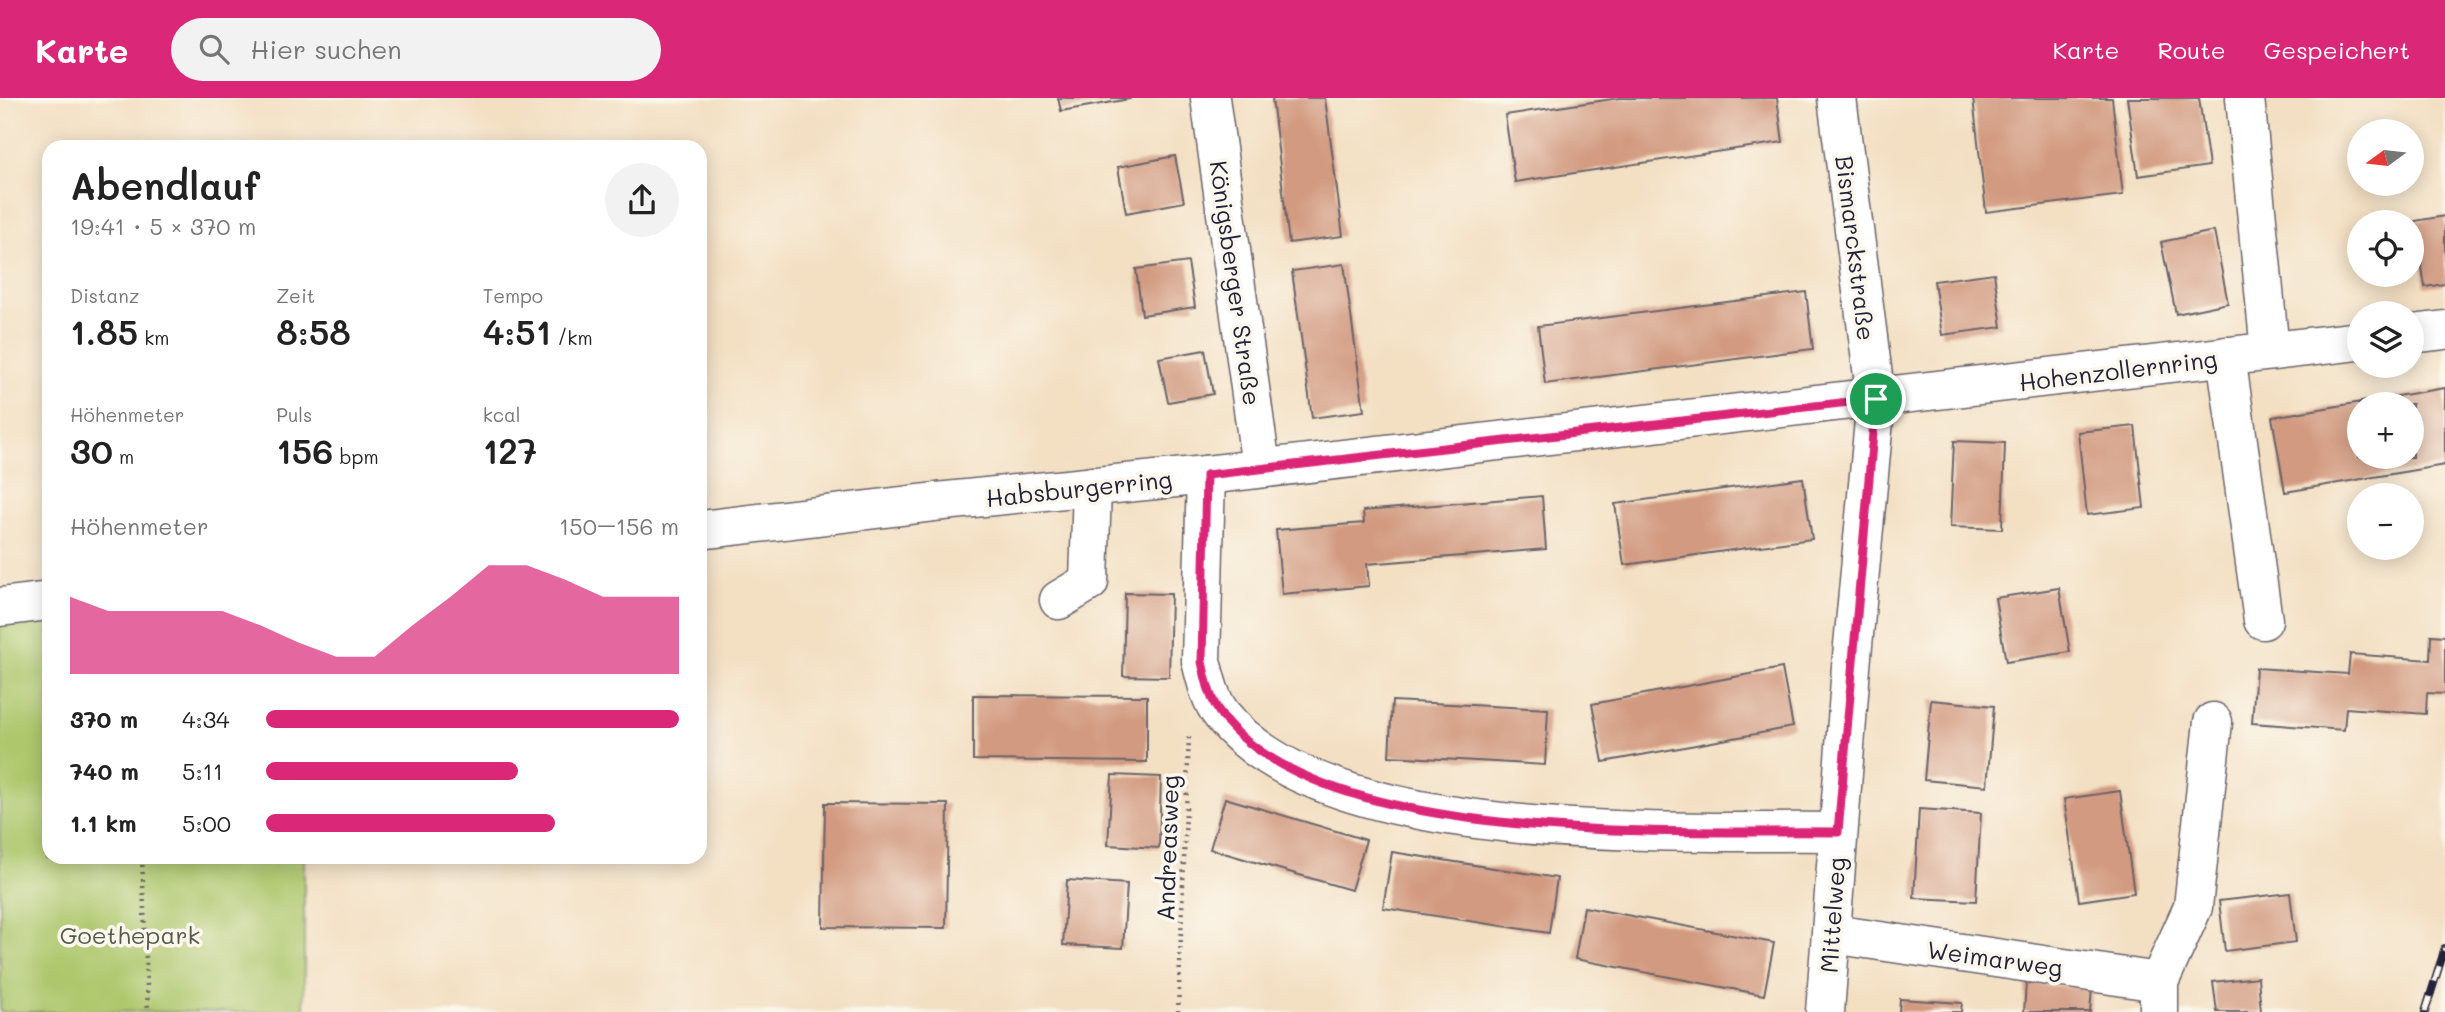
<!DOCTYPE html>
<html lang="de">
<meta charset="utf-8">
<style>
:root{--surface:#fff;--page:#f2f2f2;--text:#222;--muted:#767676;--accent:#db2777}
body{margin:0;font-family:Mali,sans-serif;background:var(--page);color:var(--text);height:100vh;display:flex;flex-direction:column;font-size:26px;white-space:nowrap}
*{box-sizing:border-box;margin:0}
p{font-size:23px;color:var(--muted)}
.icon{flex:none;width:38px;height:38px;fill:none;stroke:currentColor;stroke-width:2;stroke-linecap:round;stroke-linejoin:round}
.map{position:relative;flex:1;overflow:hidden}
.details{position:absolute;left:42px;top:42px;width:665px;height:724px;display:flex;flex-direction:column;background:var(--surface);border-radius:21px;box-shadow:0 4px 18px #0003}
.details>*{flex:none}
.needle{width:46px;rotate:255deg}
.controls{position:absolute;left:2347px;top:21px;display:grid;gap:14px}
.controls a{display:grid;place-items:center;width:77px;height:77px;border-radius:50%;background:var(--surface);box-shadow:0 4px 18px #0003;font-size:35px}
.pin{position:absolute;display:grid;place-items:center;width:60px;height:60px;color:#fff;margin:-30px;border:4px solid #fff;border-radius:50%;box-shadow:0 2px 7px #0007}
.round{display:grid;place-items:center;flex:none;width:74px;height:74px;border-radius:37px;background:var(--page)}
.head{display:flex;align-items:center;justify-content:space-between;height:119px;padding:0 28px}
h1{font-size:38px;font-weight:600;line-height:52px}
.metrics{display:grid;grid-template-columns:repeat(3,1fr);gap:10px;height:119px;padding:7px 28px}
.metrics div{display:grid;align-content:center}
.metrics b{font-size:35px;font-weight:600}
.metrics small{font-size:19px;font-weight:400}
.metrics p{font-size:19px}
.chart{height:196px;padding:14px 28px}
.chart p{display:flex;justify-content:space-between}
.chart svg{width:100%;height:126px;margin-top:7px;fill:var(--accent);opacity:.7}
ul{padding:0 28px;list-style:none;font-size:23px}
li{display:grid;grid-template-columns:112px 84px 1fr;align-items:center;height:52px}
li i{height:18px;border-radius:9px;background:var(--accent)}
header{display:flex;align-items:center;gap:42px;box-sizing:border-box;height:98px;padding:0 35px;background:var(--accent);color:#fff}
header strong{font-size:33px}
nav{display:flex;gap:38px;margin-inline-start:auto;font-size:24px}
.search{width:490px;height:63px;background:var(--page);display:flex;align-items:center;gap:18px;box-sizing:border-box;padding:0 24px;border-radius:38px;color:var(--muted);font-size:26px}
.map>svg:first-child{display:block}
.green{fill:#aec76d;stroke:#687454;stroke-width:2}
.building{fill:#d29a80;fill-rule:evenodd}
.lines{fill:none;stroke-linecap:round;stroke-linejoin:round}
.minor-casing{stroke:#6b646a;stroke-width:41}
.path{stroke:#6b646a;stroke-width:4.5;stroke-dasharray:2 5;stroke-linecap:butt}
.minor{stroke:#fff;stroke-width:38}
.rail-casing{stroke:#22223b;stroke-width:8}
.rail{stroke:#fbf7ec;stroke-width:5;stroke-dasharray:16;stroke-linecap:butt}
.route-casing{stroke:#fff;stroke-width:14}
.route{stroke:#db2777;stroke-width:9}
.labels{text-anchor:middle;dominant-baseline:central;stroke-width:7;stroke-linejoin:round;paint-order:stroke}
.street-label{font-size:24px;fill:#22223b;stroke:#fbf7ec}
.park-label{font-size:24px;fill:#535c4c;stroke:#fbf7ec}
</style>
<header>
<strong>Karte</strong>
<div class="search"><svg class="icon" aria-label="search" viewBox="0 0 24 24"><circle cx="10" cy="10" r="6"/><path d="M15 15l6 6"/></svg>Hier suchen</div>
<nav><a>Karte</a><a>Route</a><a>Gespeichert</a></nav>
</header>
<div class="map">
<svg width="2445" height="914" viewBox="0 0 2445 914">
<rect width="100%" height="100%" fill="#fbf7ec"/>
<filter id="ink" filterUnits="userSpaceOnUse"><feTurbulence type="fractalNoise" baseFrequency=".0143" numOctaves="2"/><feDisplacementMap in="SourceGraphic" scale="14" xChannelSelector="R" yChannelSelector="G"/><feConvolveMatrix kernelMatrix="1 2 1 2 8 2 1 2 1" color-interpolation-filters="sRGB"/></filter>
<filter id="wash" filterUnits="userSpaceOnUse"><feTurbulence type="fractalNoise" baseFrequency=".00686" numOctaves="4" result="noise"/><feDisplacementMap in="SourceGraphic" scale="28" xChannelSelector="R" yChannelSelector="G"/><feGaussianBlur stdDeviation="1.57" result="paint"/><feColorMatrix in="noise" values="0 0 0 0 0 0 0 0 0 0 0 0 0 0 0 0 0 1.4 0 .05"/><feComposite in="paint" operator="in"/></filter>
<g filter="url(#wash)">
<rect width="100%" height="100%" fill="#f3dfc2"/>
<polygon class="green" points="49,516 49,760 304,760 304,914 0,914 0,520"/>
<g id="blocks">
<g class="building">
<polygon points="1058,0 1130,0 1130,1 1061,13"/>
<polygon points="1272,0 1325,0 1343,138 1289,145"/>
<polygon points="1619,0 1777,0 1783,44 1515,84 1505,17"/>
<polygon points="1973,0 2112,0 2123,97 1986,114"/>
<polygon points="2127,0 2199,0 2209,68 2138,78"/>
<polygon points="1175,58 1184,104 1126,115 1118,69"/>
<polygon points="2445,118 2445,186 2425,189 2415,123"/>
<polygon points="2214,133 2228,205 2176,216 2161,144"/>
<polygon points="1188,164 1195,209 1142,217 1136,171"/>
<polygon points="1344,166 1364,313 1312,320 1292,173"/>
<polygon points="1994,175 2002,229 1942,237 1934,183"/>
<polygon points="1806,194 1813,251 1545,286 1538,228"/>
<polygon points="1205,252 1213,296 1168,304 1159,260"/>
<path d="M2445,290V367L2285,394L2272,319ZM2359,306H2412V359H2359Z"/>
<polygon points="2135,328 2144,410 2087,417 2078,334"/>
<polygon points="1954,343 2005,345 2002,431 1950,429"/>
<polygon points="1803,380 1812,441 1624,467 1615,406"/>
<polygon points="1542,398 1546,451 1367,466 1369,488 1282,496 1276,432 1364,425 1363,413"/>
<polygon points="2059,490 2070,554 2006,564 1995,500"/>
<polygon points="1125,495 1171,496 1169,579 1123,578"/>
<polygon points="2431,537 2445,538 2445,596 2427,595 2426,616 2346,610 2344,632 2252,625 2256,570 2348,576 2350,556 2430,562"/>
<polygon points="1782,570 1793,629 1603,664 1592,606"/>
<polygon points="973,597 1147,598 1147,664 973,662"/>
<polygon points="1931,602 1994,608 1987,688 1924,682"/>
<polygon points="1392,603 1548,611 1545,667 1389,658"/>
<polygon points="1112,677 1161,679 1159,750 1108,747"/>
<polygon points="2120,693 2134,795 2079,803 2064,701"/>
<polygon points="1225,700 1366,742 1351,792 1210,751"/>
<polygon points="825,705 948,706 946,830 823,829"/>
<polygon points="1919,711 1981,715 1976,803 1914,800"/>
<polygon points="1392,754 1557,780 1549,835 1383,810"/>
<polygon points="1067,782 1127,786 1123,850 1063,847"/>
<polygon points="2290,795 2296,844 2225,853 2219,803"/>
<polygon points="1584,809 1774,845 1764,897 1575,861"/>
<polygon points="2258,879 2261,914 2217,914 2213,884"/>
<polygon points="2026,885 2092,890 2090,914 2024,914"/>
<polygon points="1900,901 1962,905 1961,914 1899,914"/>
</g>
</g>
</g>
<g filter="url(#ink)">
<use href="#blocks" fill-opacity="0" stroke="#6b646a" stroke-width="2"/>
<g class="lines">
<defs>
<g id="minor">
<polyline points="1210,0 1261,369"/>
<polyline points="2245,0 2270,253"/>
<polyline points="2412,236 2445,232"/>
<polyline points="2226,258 2263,522"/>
<path d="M1206,377L1201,563C1206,582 1210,602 1222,617C1328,751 1680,732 1838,734"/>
<polyline points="700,432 935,404 1206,377 2359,243"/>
<polyline points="1059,502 1089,484 1092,388"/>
<polyline points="0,509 49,503"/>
<polyline points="1832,836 2159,884"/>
<polyline points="1825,914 1851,569 1876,301 1837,0"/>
<polyline points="2159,914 2159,884 2193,809 2213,624"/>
</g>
</defs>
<use href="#minor" class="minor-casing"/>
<g class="path">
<polyline points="142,760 148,914"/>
<polyline points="1178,914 1189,637"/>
</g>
<use href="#minor" class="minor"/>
<defs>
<polyline id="rail" points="2425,914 2445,850"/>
</defs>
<use href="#rail" class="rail-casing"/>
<use href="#rail" class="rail"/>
</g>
</g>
<g class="lines" filter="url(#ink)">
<defs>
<path id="route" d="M1876,301L1838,734C1680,732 1328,751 1222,618C1210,602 1206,582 1202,564L1206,377Z"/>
</defs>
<use href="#route" class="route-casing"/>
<use href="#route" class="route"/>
</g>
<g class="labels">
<g class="street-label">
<text transform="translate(1856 150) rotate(83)">Bismarckstraße</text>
<text transform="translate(1236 185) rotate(82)">Königsberger Straße</text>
<text transform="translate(2118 272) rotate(-7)">Hohenzollernring</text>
<text transform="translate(1079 390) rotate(-6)">Habsburgerring</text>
<text transform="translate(1167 750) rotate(-88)">Andreasweg</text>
<text transform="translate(1832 817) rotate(-86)">Mittelweg</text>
<text transform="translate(1995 860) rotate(8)">Weimarweg</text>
</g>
<g class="park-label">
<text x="130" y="836">Goethepark</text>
</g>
</g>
</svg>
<div class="controls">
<a><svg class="needle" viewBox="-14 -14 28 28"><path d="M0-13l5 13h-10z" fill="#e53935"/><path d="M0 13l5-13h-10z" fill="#767676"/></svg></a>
<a><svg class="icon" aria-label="locate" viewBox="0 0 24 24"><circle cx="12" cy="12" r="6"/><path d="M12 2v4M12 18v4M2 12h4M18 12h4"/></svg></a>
<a><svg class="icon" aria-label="layers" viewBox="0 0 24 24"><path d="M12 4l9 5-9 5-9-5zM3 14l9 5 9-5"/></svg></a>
<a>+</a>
<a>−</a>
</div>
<div class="pin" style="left:1876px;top:301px;background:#1e9e55"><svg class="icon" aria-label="arrive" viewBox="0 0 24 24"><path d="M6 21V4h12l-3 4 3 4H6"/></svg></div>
<section class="details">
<div class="head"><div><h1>Abendlauf</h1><p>19:41 · 5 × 370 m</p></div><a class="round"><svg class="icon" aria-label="share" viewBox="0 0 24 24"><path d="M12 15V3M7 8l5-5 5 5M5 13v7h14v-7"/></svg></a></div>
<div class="metrics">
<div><p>Distanz</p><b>1.85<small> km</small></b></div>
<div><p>Zeit</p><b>8:58</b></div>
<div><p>Tempo</p><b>4:51<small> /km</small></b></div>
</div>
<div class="metrics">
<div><p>Höhenmeter</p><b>30<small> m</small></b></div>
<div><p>Puls</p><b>156<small> bpm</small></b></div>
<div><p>kcal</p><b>127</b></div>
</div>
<div class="chart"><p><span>Höhenmeter</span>150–156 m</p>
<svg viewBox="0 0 160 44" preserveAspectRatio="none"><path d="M0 44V17L10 22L20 22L30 22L40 22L50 27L60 33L70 38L80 38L90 27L100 17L110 6L120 6L130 11L140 17L150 17L160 17V44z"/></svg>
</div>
<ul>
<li><b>370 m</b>4:34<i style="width:100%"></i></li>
<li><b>740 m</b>5:11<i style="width:61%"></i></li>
<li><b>1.1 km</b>5:00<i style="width:70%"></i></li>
</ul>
</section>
</div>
